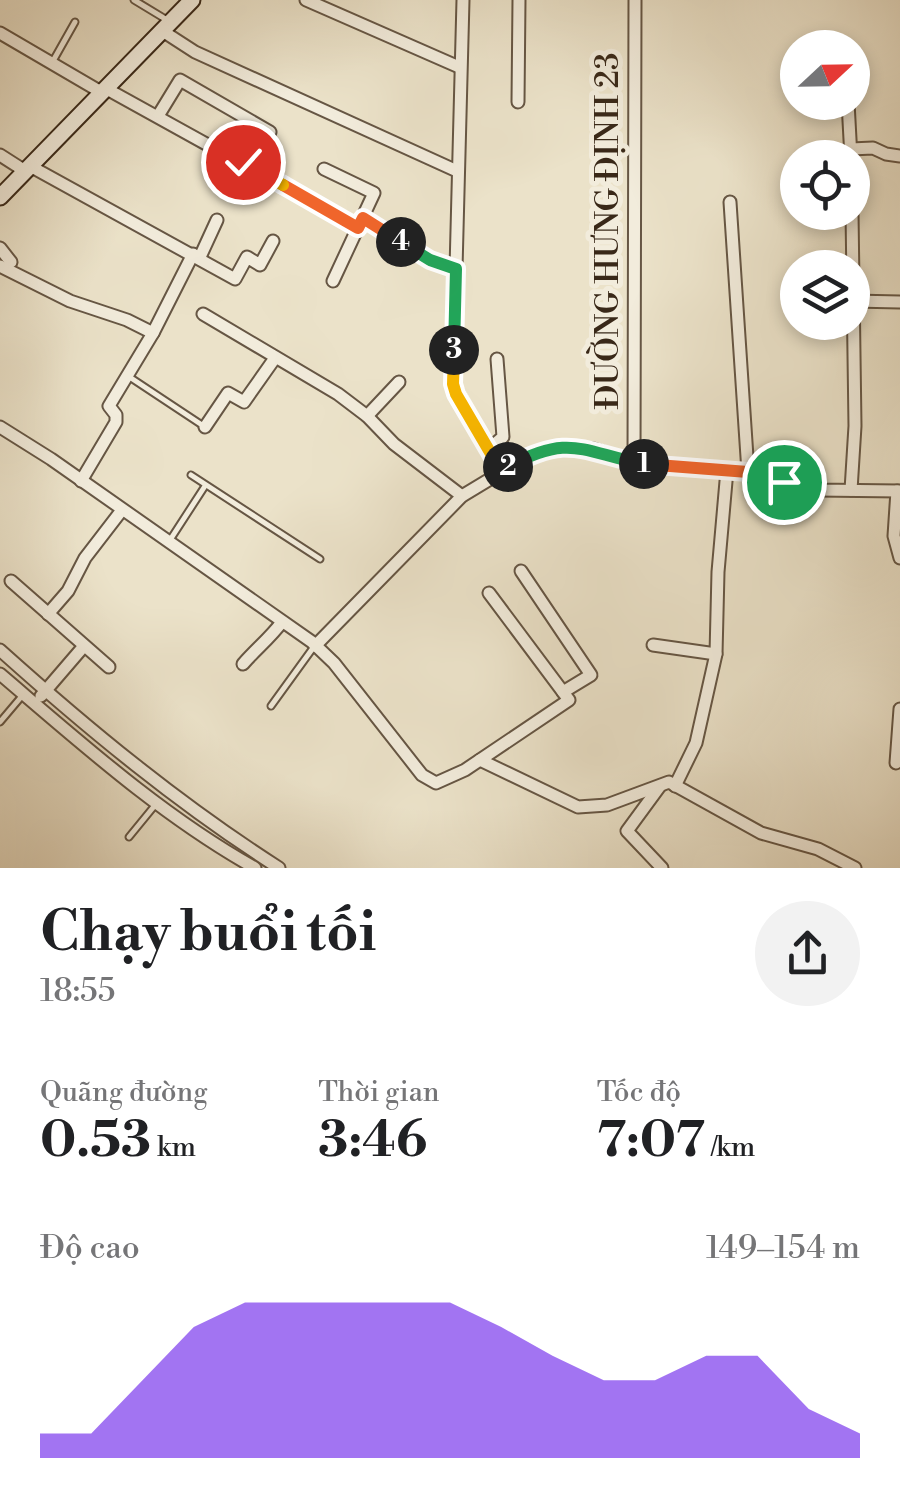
<!DOCTYPE html>
<html lang="vi">
<meta charset="utf-8">
<style>
:root{--surface:#fff;--page:#f2f2f2;--text:#202124;--muted:#757577;--accent:#7c3aed}
body{margin:0;font-family:"Libre Bodoni",serif;background:var(--page);color:var(--text);height:100vh;display:flex;flex-direction:column;font-size:38px;white-space:nowrap}
*{box-sizing:border-box;margin:0}
p{font-size:32px;color:var(--muted)}
.icon{flex:none;width:55px;height:55px;fill:none;stroke:currentColor;stroke-width:2;stroke-linecap:round;stroke-linejoin:round}
.map{position:relative;height:868px;overflow:hidden}
.panel{display:flex;flex-direction:column;background:var(--surface);flex:1}
.panel>*{flex:none}
.needle{width:65px;rotate:68deg}
.buttons{position:absolute;left:780px;top:30px;display:grid;gap:20px}
.buttons a{display:grid;place-items:center;width:90px;height:90px;border-radius:50%;background:var(--surface);box-shadow:0 5px 15px #0003;font-size:50px}
.pin{position:absolute;display:grid;place-items:center;width:85px;height:85px;color:#fff;margin:-42px;border:5px solid #fff;border-radius:50%;box-shadow:0 2px 10px #0007}
.km{position:absolute;width:50px;height:50px;margin:-25px;border-radius:50%;background:#222;color:#fff;font-size:28px;line-height:50px;text-align:center}
.round{display:grid;place-items:center;flex:none;width:105px;height:105px;border-radius:52px;background:var(--page)}
.head{display:flex;align-items:center;justify-content:space-between;height:170px;padding:0 40px}
h1{font-size:55px;font-weight:700;line-height:75px}
.figures{display:grid;grid-template-columns:repeat(3,1fr);gap:15px;height:170px;padding:10px 40px}
.figures div{display:grid;align-content:center}
.figures b{font-size:50px;font-weight:700}
.figures small{font-size:28px;font-weight:400}
.figures p{font-size:28px}
.chart{height:280px;padding:20px 40px}
.chart p{display:flex;justify-content:space-between}
.chart svg{width:100%;height:180px;margin-top:10px;fill:var(--accent);opacity:.7}
.map>svg:first-child{display:block}
.lines{fill:none;stroke-linecap:round;stroke-linejoin:round}
.lane-casing{stroke:#665644;stroke-width:9}
.street-casing{stroke:#665644;stroke-width:15}
.secondary-casing{stroke:#392818;stroke-width:19}
.lane{stroke:#f2ecdc;stroke-width:5}
.street{stroke:#f2ecdc;stroke-width:11}
.secondary{stroke:#f2ecdc;stroke-width:15}
.split-1-casing{stroke:#fff;stroke-width:20}
.split-2-casing{stroke:#fff;stroke-width:20}
.split-3-casing{stroke:#fff;stroke-width:20}
.split-4-casing{stroke:#fff;stroke-width:20}
.split-5-casing{stroke:#fff;stroke-width:20}
.split-6-casing{stroke:#fff;stroke-width:20}
.split-1{stroke:#f0652b;stroke-width:12}
.split-2{stroke:#22a559;stroke-width:12}
.split-3{stroke:#f5b400;stroke-width:12}
.split-4{stroke:#22a559;stroke-width:12}
.split-5{stroke:#f0652b;stroke-width:12}
.split-6{stroke:#f5b400;stroke-width:12}
.labels{text-anchor:middle;dominant-baseline:central;stroke-width:10;stroke-linejoin:round;paint-order:stroke}
.street-label{font-size:32px;fill:#392818;stroke:#f2ecdc}
</style>
<div class="map">
<svg width="900" height="868" viewBox="0 0 900 868">
<rect width="100%" height="100%" fill="#ebe2c9"/>
<filter id="stains"><feTurbulence type="fractalNoise" baseFrequency=".002" numOctaves="4"/><feColorMatrix values="0 0 0 0 .2 0 0 0 0 .09 0 0 0 0 .02 0 0 0 .5 -.17"/></filter>
<radialGradient id="worn" r=".72"><stop offset=".6" stop-color="#630" stop-opacity="0"/><stop offset="1" stop-color="#630" stop-opacity=".3"/></radialGradient>
<g class="lines">
<defs>
<g id="lane">
<polyline points="134,0 167,20"/>
<polyline points="53,61 75,22"/>
<polyline points="128,376 202,425"/>
<polyline points="191,475 320,559"/>
<polyline points="170,540 205,486"/>
<polyline points="271,706 313,648"/>
<polyline points="0,722 22,696"/>
<polyline points="129,837 156,804"/>
</g>
<g id="street">
<polyline points="306,0 459,67"/>
<polyline points="463,0 453,384 501,471"/>
<polyline points="161,30 195,52 457,171"/>
<polyline points="0,33 101,92"/>
<polyline points="105,88 358,228"/>
<polyline points="518,102 519,0"/>
<polyline points="848,102 851,158"/>
<polyline points="158,116 180,80 270,132"/>
<polyline points="851,149 873,148 886,154 900,156"/>
<polyline points="0,155 25,171"/>
<polyline points="30,166 235,279 247,257 260,265 273,241"/>
<polyline points="324,169 374,193 333,281"/>
<polyline points="730,202 748,472"/>
<polyline points="363,218 430,260 456,269"/>
<polyline points="0,248 11,262"/>
<polyline points="200,257 217,220"/>
<polyline points="0,266 70,301 127,320 153,333"/>
<polyline points="853,301 900,302"/>
<polyline points="203,314 338,394 367,416 394,444 462,496"/>
<polyline points="367,416 399,382"/>
<polyline points="0,427 51,459 312,642 334,663 422,775 436,783 465,770 569,700 489,593"/>
<polyline points="205,427 228,393 244,402 275,358"/>
<polyline points="490,448 503,437 497,359"/>
<polyline points="634,462 635,0"/>
<polyline points="81,481 116,422 116,415 109,406 153,333 193,254"/>
<polyline points="851,490 855,426 852,212"/>
<polyline points="897,491 894,536 900,558"/>
<polyline points="521,571 591,675 563,692"/>
<polyline points="11,581 109,667"/>
<polyline points="48,614 68,591 85,558 122,510"/>
<polyline points="653,645 716,654"/>
<polyline points="315,646 462,496 525,458 546,450 593,449 639,464 748,472 816,490 900,491"/>
<path d="M0,650C88,729 179,804 279,868"/>
<path d="M243,664C256,649 270,638 282,622"/>
<path d="M0,674C81,743 162,816 255,868"/>
<polyline points="41,696 84,646"/>
<polyline points="480,760 578,807 607,805 669,782 761,833 818,849 855,868"/>
<polyline points="896,763 900,709"/>
<polyline points="660,786 627,831 662,868"/>
<polyline points="675,786 696,743 716,654 718,572 727,470"/>
</g>
<polyline id="secondary" points="0,197 192,0"/>
</defs>
<use href="#lane" class="lane-casing"/>
<use href="#street" class="street-casing"/>
<use href="#secondary" class="secondary-casing"/>
<use href="#lane" class="lane"/>
<use href="#street" class="street"/>
<use href="#secondary" class="secondary"/>
</g>
<g class="lines">
<defs>
<polyline id="split-1" points="644,464 748,472 784,482"/>
<path id="split-2" d="M508,467C571,432 583,453 644,464"/>
<polyline id="split-3" points="454,350 453,384 456,394 501,471 508,467"/>
<polyline id="split-4" points="401,242 430,260 456,269 454,350"/>
<polyline id="split-5" points="283,185 358,228 363,218 401,242"/>
<polyline id="split-6" points="243,162 283,185"/>
</defs>
<use href="#split-1" class="split-1-casing"/>
<use href="#split-2" class="split-2-casing"/>
<use href="#split-3" class="split-3-casing"/>
<use href="#split-4" class="split-4-casing"/>
<use href="#split-5" class="split-5-casing"/>
<use href="#split-6" class="split-6-casing"/>
<use href="#split-1" class="split-1"/>
<use href="#split-2" class="split-2"/>
<use href="#split-3" class="split-3"/>
<use href="#split-4" class="split-4"/>
<use href="#split-5" class="split-5"/>
<use href="#split-6" class="split-6"/>
</g>
<g class="labels">
<g class="street-label">
<text transform="translate(608 231) rotate(-90)">ĐƯỜNG HƯNG ĐỊNH 23</text>
</g>
</g>
<rect width="100%" height="100%" filter="url(#stains)"/>
<rect width="100%" height="100%" fill="url(#worn)"/>
</svg>
<div class="buttons">
<a><svg class="needle" viewBox="-14 -14 28 28"><path d="M0-13l5 13h-10z" fill="#e53935"/><path d="M0 13l5-13h-10z" fill="#757577"/></svg></a>
<a><svg class="icon" aria-label="locate" viewBox="0 0 24 24"><circle cx="12" cy="12" r="6"/><path d="M12 2v4M12 18v4M2 12h4M18 12h4"/></svg></a>
<a><svg class="icon" aria-label="layers" viewBox="0 0 24 24"><path d="M12 4l9 5-9 5-9-5zM3 14l9 5 9-5"/></svg></a>
</div>
<div class="pin" style="left:784px;top:482px;background:#1e9e55"><svg class="icon" aria-label="arrive" viewBox="0 0 24 24"><path d="M6 21V4h12l-3 4 3 4H6"/></svg></div>
<div class="pin" style="left:243px;top:162px;background:#d93025"><svg class="icon" aria-label="check" viewBox="0 0 24 24"><path d="M5 12l5 5 9-10"/></svg></div>
<b class="km" style="left:644px;top:464px">1</b>
<b class="km" style="left:508px;top:467px">2</b>
<b class="km" style="left:454px;top:350px">3</b>
<b class="km" style="left:401px;top:242px">4</b>
</div>
<section class="panel">
<div class="head"><div><h1>Chạy buổi tối</h1><p>18:55</p></div><a class="round"><svg class="icon" aria-label="share" viewBox="0 0 24 24"><path d="M12 15V3M7 8l5-5 5 5M5 13v7h14v-7"/></svg></a></div>
<div class="figures">
<div><p>Quãng đường</p><b>0.53<small> km</small></b></div>
<div><p>Thời gian</p><b>3:46</b></div>
<div><p>Tốc độ</p><b>7:07<small> /km</small></b></div>
</div>
<div class="chart"><p><span>Độ cao</span>149–154 m</p>
<svg viewBox="0 0 160 44" preserveAspectRatio="none"><path d="M0 44V38L10 38L20 25L30 12L40 6L50 6L60 6L70 6L80 6L90 12L100 19L110 25L120 25L130 19L140 19L150 32L160 38V44z"/></svg>
</div>
</section>
